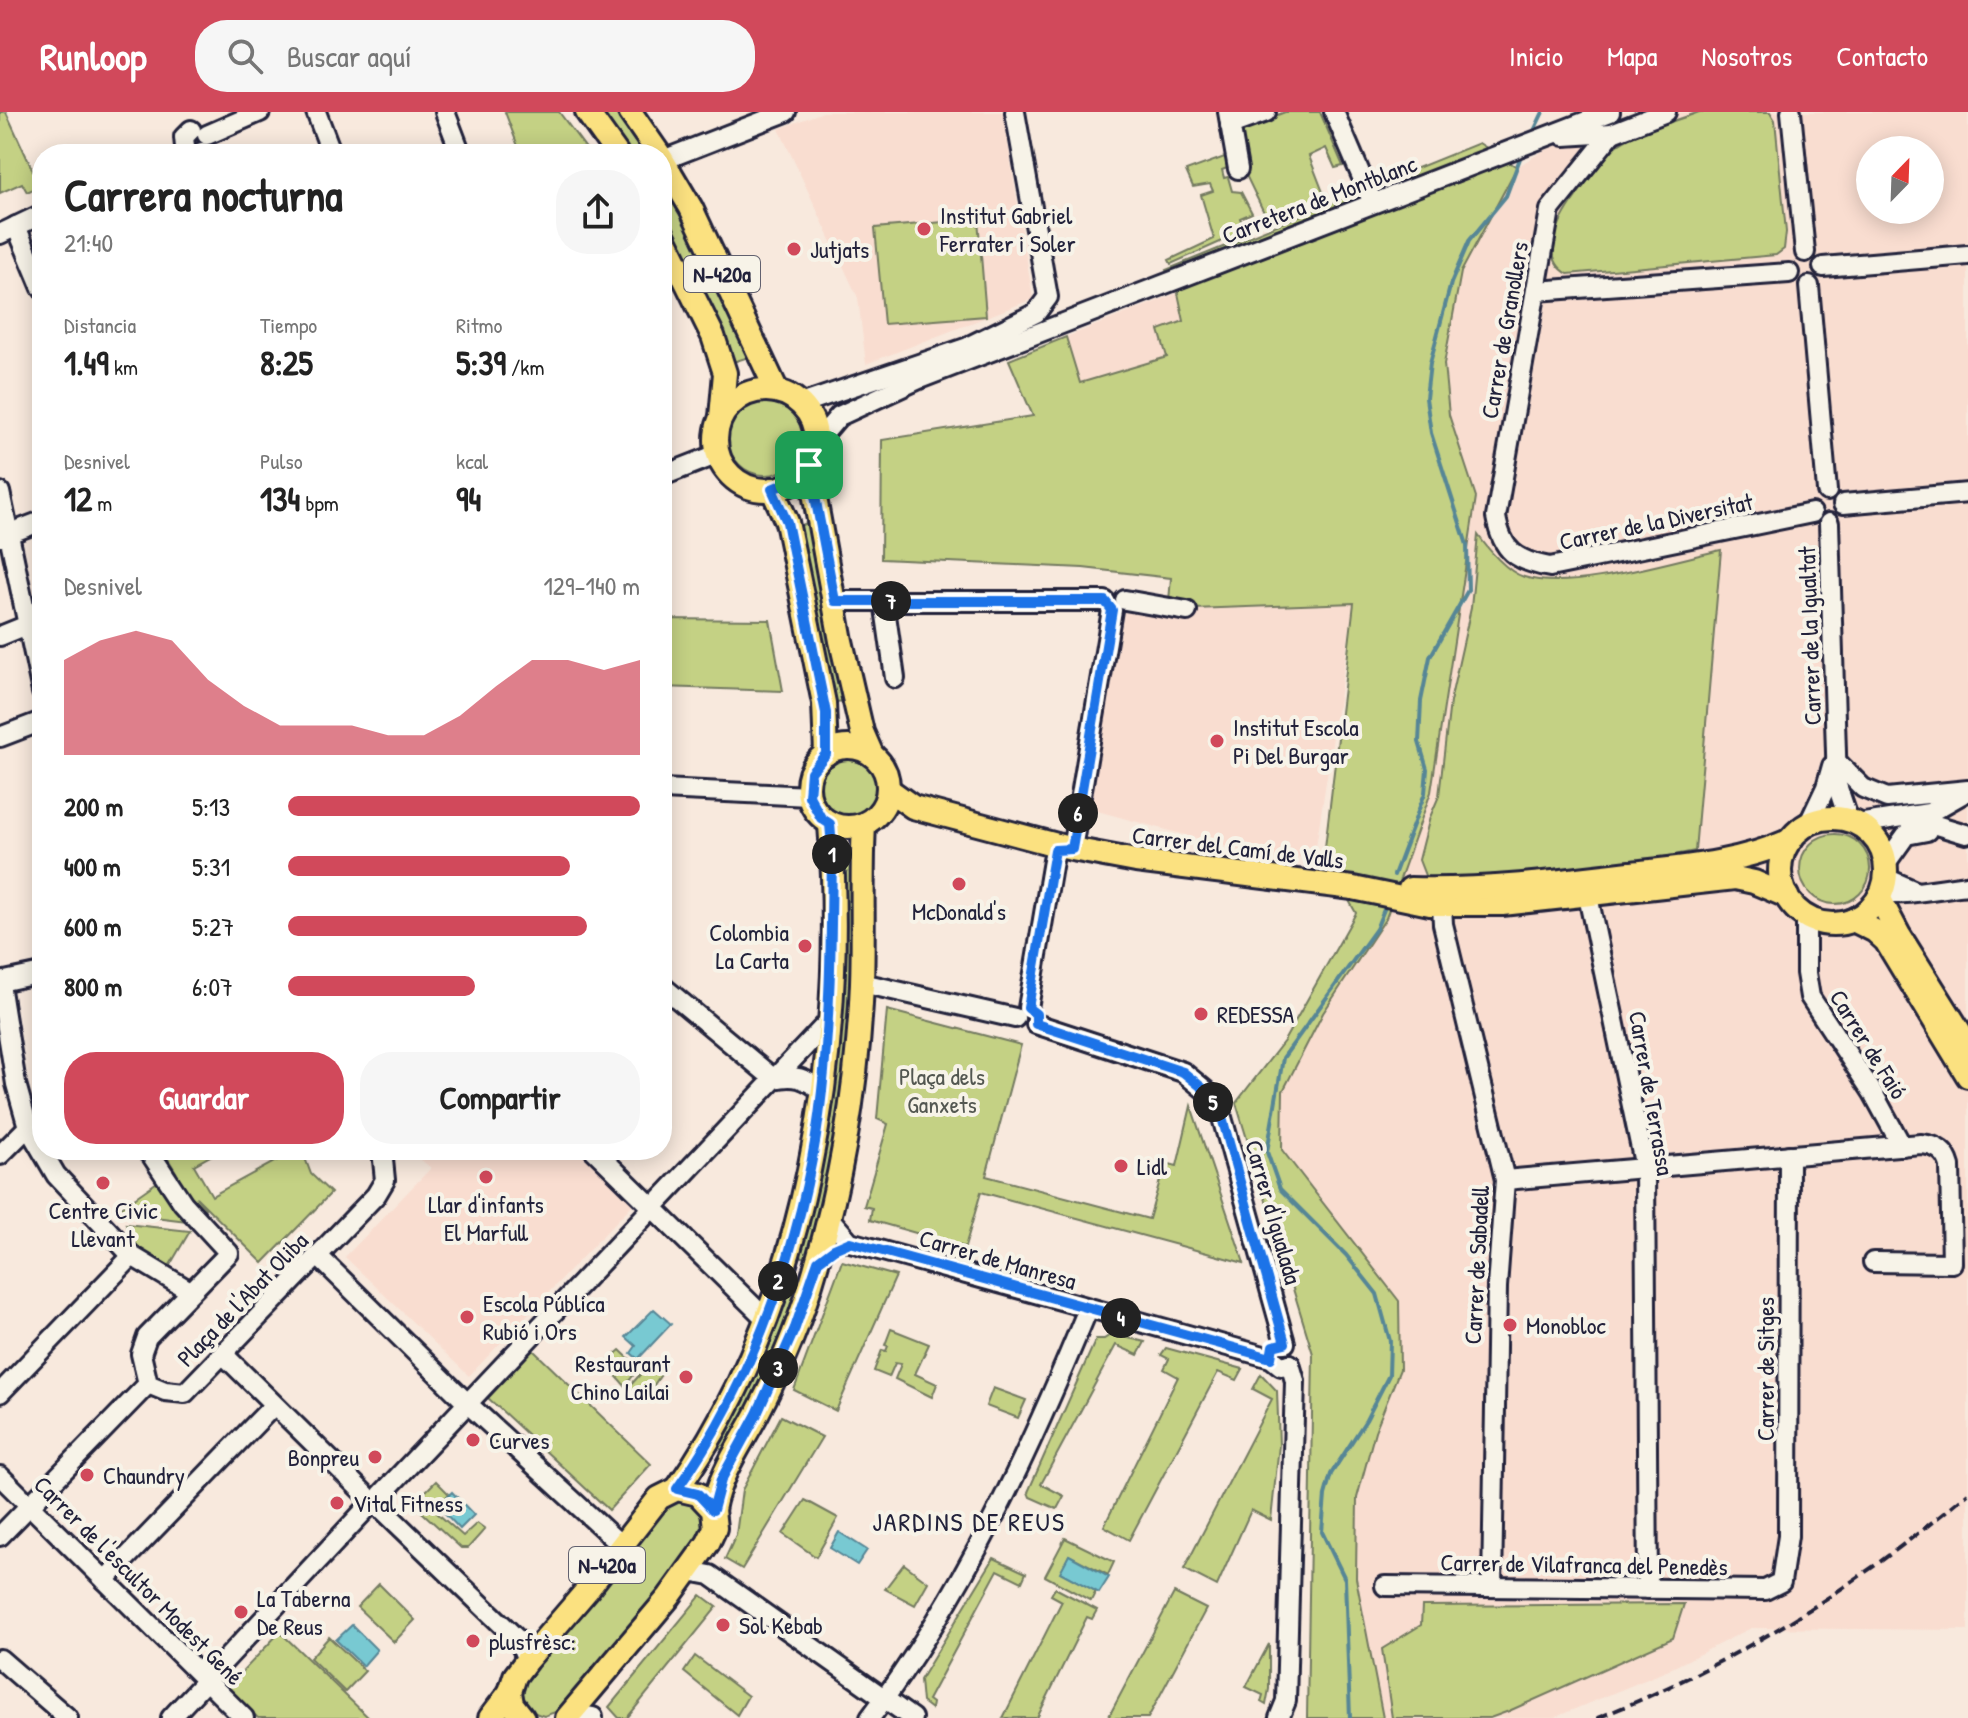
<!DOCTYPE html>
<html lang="es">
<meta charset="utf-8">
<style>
:root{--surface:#fff;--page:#f6f6f6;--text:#222;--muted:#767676;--accent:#d1495b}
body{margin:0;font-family:"Patrick Hand",sans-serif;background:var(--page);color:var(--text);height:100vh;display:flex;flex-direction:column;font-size:30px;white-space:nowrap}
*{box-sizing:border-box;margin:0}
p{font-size:26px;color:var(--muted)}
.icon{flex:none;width:44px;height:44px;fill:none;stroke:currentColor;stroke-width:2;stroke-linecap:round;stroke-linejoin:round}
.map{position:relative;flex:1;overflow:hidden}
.panel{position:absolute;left:32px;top:32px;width:640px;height:1016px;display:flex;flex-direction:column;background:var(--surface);border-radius:32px;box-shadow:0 4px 20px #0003}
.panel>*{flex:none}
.needle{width:52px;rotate:23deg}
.buttons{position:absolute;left:1856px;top:24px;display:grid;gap:16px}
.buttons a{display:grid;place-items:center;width:88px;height:88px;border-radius:50%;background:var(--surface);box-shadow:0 4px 20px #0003;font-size:40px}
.pin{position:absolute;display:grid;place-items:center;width:68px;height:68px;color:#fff;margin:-34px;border-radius:16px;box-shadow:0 4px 12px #0006}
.km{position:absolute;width:40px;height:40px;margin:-20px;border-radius:50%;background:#222;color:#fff;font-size:22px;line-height:40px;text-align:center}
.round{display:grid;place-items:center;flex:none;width:84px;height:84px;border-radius:32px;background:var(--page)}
.headline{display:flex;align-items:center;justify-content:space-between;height:136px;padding:0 32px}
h1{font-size:44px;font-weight:800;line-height:60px}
.stats{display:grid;grid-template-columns:repeat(3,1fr);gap:12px;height:136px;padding:8px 32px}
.stats div{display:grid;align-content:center}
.stats b{font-size:34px;font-weight:800}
.stats small{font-size:22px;font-weight:400}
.stats p{font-size:22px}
.chart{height:224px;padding:16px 32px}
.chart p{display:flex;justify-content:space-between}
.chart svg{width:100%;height:144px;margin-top:8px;fill:var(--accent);opacity:.7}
.action{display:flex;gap:16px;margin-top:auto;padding:16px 32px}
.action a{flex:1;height:92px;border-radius:32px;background:var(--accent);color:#fff;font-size:32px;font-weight:800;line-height:92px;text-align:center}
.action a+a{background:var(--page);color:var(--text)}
ul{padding:0 32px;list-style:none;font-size:26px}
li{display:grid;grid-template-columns:128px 96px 1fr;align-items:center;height:60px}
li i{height:20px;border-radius:10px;background:var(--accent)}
header{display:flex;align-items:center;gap:48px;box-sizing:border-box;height:112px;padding:0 40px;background:var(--accent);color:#fff}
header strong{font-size:38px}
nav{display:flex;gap:44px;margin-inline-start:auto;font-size:28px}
.search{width:560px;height:72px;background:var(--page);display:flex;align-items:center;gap:20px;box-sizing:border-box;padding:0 28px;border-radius:32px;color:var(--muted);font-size:30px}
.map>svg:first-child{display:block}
.built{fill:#f9ddd0;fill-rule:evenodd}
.green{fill:#c4d184;stroke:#737a60;stroke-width:2}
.water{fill:#78c9d2;stroke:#568696;stroke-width:2}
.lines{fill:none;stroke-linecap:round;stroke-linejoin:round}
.stream{stroke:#568696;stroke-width:4}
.minor-casing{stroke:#22223b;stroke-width:24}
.major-casing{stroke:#22223b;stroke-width:28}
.minor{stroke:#f7f3e8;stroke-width:18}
.major{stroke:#fbe180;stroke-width:22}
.rail{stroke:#22223b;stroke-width:4;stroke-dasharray:12 6;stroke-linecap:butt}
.route-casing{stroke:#fff;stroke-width:16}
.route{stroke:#1a73e8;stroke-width:10}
.poi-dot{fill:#d1495b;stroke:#f7f3e8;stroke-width:3}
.labels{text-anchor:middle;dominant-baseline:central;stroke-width:8;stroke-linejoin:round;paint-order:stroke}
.shield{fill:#f7f3e8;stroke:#62616f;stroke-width:2}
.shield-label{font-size:22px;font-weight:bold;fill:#22223b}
.street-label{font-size:24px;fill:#22223b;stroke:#f7f3e8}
.poi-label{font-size:24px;fill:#22223b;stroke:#f7f3e8;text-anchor:start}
.park-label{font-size:24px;fill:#535751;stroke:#f7f3e8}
.neighbourhood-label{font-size:26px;letter-spacing:2px;fill:#22223b;stroke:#f7f3e8}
</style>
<header>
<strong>Runloop</strong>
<div class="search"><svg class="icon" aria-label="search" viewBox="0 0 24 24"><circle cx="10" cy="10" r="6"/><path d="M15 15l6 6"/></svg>Buscar aquí</div>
<nav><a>Inicio</a><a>Mapa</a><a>Nosotros</a><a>Contacto</a></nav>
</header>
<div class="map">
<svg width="1968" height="1606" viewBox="0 0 1968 1606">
<rect width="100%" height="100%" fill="#f8e9dd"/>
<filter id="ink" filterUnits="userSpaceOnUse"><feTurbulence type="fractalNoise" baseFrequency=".0125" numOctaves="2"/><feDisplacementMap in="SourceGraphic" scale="16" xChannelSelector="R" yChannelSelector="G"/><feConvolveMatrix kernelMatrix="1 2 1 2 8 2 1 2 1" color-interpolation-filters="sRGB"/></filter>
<g filter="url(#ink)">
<g class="built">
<polygon points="823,0 1003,0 1033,187 866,252 858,186 779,17"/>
<path d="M1639,0H1968V1518L1751,1516L1664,1560L1553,1606H1383L1356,1466L1357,1386L1375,1319L1400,1257L1282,1038L1283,979L1323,901L1386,806L1476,385L1449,303L1444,252L1461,160L1517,55L1543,39ZM1870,38H1930V98H1870Z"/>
<polygon points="1178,181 1184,210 1160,218 1168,244 1079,272 1066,225"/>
<polygon points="1354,491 1314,747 1297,745 1295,753 1090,697 1124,500 1192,506 1193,497"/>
<polygon points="409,1038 577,1038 633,1092 469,1264 345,1145 431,1056"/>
</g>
<g class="green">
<polygon points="0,0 6,0 40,74 27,80 22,71 0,81"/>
<polygon points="505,0 559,0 590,42 521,42"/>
<polygon points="600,0 616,0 646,42 628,42"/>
<polygon points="1285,0 1320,0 1343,54 1335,56 1326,36 1309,44 1326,88 1269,111 1243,57 1236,19"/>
<path d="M1699,0H1770L1775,8L1786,120L1784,137L1776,143L1568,162C1529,140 1577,82 1594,61C1601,52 1608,40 1618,33C1640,17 1674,10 1699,0Z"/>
<polygon points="1479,31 1517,55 1461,160 1444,252 1449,303 1476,385 1431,680 1386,806 1323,901 1283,979 1282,1038 1399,1189 1400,1257 1375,1319 1357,1386 1356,1466 1383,1606 1307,1606 1313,1242 1236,991 1284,929 1356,801 1324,744 1354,491 1193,497 1169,489 1171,466 1083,456 881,447 882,328 1033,304 1009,248 1066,225 1080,271 1167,245 1159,218 1184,209 1178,181 1166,158"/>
<polygon points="1230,43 1233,54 1222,58 1224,66 1228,65 1232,79 1241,80 1252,101 1240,106 1245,119 1171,152 1169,148 1214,127 1201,83 1213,79 1210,72 1193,75 1186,59"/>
<polygon points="675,88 713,162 749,245 733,250 703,177 662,97"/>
<polygon points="978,107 986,204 884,212 875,116"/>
<circle cx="765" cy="326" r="37"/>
<polygon points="810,409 847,589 834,590 798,415"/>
<path d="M1478,423C1488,437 1507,460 1524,465C1572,480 1670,449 1721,438L1695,739C1608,756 1515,771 1426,766L1419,748L1430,705L1439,684L1450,590L1471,496Z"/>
<polygon points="662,507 770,508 783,579 662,575"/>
<circle cx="848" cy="675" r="29"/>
<circle cx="1835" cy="757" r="35"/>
<polygon points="841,749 854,750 851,908 837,1030 809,1147 797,1143 820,1055"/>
<polygon points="887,898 1021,933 986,1064 1149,1107 1165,1051 1177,1054 1191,994 1244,1151 981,1080 965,1135 870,1108 872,1096 864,1094 888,1012 877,1007"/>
<polygon points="153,1038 221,1038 194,1053 212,1084 296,1038 302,1038 311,1062 331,1081 263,1151 196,1085 205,1096 203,1102 167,1061 176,1060 168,1047 160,1052"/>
<polygon points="160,1068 195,1110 122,1101 120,1096"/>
<polygon points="126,1112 190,1119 170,1153 160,1154 136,1137"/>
<polygon points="842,1149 896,1164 836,1299 794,1278"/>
<path d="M790,1164L802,1168C782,1228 755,1284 726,1340L715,1334Z"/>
<polygon points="891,1217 929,1232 915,1262 937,1272 932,1285 895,1267 901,1252 895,1251 889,1265 874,1259 882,1238 886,1239 888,1234 885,1233"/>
<polygon points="1112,1222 1145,1230 1138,1243 1116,1233 1041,1372 1064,1384 1057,1397 1030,1385 1028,1380 1096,1227 1104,1227"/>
<polygon points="1166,1236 1243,1257 1237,1268 1218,1260 1129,1428 1104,1414 1178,1265 1164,1257 1169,1247 1161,1243"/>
<polygon points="533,1238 651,1352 609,1398 488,1286"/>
<polygon points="620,1238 639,1256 625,1274 605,1251"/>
<polygon points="651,1250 662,1261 643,1289 629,1275"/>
<polygon points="1261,1262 1277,1279 1279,1333 1271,1408 1251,1398 1217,1474 1184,1457 1272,1287 1253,1277"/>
<polygon points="993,1276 1026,1288 1018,1306 986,1294"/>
<polygon points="781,1304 822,1325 742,1457 725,1447 736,1423 742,1378"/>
<polygon points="436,1369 449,1382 440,1392 433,1387 430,1390 439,1397 437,1401 463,1424 477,1411 485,1417 468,1436 461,1436 413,1392"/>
<path d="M677,1387C691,1389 706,1394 705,1412C703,1439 585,1570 561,1598L544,1604C528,1600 518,1590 521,1572L662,1395Z"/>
<polygon points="805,1388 838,1406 816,1445 783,1422"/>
<polygon points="1065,1426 1114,1450 1108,1463 1069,1443 1061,1460 1096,1479 1091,1489 1045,1464"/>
<polygon points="994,1446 1026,1461 1022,1470 998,1458 928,1588 932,1591 931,1597 922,1590 920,1568"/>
<polygon points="904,1452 928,1470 915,1493 885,1477"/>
<polygon points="379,1472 415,1508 394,1530 357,1495"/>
<polygon points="1055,1476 1097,1498 1092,1507 1087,1505 1037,1606 1003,1606 1062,1489 1051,1483"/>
<polygon points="1174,1481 1206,1497 1148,1606 1108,1606"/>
<polygon points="701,1483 717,1495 627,1606 619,1606 609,1595"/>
<polygon points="1684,1492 1673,1526 1509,1599 1490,1606 1392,1606 1382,1537 1421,1513 1422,1494"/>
<polygon points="280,1520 369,1606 258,1606 227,1576"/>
<polygon points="329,1525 365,1559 345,1580 310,1546"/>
<polygon points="1269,1532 1269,1577 1266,1593 1261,1590 1263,1583 1246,1575"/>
<polygon points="695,1544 748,1584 737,1603 684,1560"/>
</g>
<g class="water">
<polygon points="654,1197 671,1212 638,1247 631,1241 636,1234 626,1225"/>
<polygon points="452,1380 474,1403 460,1417 438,1394"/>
<polygon points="839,1420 867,1438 857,1453 830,1436"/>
<polygon points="1069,1443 1109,1465 1099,1481 1060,1460"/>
<polygon points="352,1513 377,1538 363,1554 336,1528"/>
</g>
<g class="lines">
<g class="stream">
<polyline points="1532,23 1543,0"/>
<polyline points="1394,763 1425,681 1427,657 1419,630 1421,589 1430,545 1468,478 1467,433 1431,321 1426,286 1430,251 1451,171 1469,129 1506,84 1522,41"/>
<polyline points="1350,1606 1345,1467 1322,1420 1325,1383 1331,1362 1366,1308 1389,1263 1390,1229 1377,1182 1346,1143 1280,1077 1267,1040 1283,946 1376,817 1385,795"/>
</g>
<defs>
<g id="minor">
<polyline points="316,0 332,42"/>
<polyline points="445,0 461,42"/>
<polyline points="1228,0 1238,57"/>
<polyline points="1334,0 1373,91"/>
<polyline points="1791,0 1805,140"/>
<polyline points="1230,13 1266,0"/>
<path d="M1612,21L1550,98L1496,405C1502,439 1516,449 1550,455L1812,401"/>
<polyline points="207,23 260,0"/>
<polyline points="1564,24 1612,21 1666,0"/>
<polyline points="185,35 184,25 191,18"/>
<polyline points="202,40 203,42"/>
<polyline points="663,48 786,0"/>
<polyline points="16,114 42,176"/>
<polyline points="0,122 42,102"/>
<polyline points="1823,155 1968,143"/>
<polyline points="1809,174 1827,379"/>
<polyline points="1536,179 1789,161"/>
<polyline points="971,233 1036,201 1048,185 1015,0"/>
<polyline points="801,292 980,231"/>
<polyline points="816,331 839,304 919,267 1610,0"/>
<polyline points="662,364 718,342"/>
<polyline points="0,380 42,580"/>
<polyline points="1843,392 1968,381"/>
<polyline points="1829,411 1837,673 1849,709"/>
<polyline points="0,425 42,409"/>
<polyline points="1125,488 1187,499"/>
<polyline points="835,489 1105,489"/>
<polyline points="884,489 895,566"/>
<polyline points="0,524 42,507"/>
<polyline points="0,625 42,609"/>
<polyline points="1839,652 1863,676 1887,686 1968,678"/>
<polyline points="662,677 809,684"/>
<polyline points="1911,711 1936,713 1966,722"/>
<polyline points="1857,712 1929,701 1966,680"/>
<polyline points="1808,713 1826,675 1832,654"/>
<polyline points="1072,737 1112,498"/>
<polyline points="1886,751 1906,723 1927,719"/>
<polyline points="1886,766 1913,778"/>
<path d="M1882,780C1902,785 1945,775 1968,773"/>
<polyline points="1588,784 1645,1056 1648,1477"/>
<polyline points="1442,793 1443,812 1505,1068 1497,1175 1492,1475"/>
<polyline points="1806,804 1806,861 1810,885 1873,981 1902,1034"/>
<polyline points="0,870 42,861"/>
<polyline points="862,871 1015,906"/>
<polyline points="0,872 16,972 28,1015 56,1063 132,1144 190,1179"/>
<polyline points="662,874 774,967"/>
<polyline points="1028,896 1056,731"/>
<polyline points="1036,912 1183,960 1205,978 1221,1002 1285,1231"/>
<path d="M774,967C795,962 805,966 822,979"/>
<polyline points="148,1038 183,1091 229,1141 147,1225 141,1242 148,1272 165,1279 185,1281 376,1083 385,1068 382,1038"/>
<polyline points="594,1038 765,1206"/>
<polyline points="0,1043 28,1015 42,1008"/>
<path d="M1505,1068L1921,1032C1936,1033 1946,1039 1950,1054L1952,1151L1873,1150"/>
<polyline points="830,1107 850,1130 1271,1246 1281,1254 1290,1252"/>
<polyline points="317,1143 468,1292 622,1434"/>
<polyline points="223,1242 366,1383"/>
<polyline points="0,1281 132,1144"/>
<polyline points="0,1364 244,1606"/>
<polyline points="381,1383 828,910"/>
<polyline points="382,1397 519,1529 527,1548"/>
<polyline points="0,1424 148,1272"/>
<polyline points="689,1459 710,1463 912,1606"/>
<polyline points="105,1468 274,1293"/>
<polyline points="1385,1474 1765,1478 1781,1470 1788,1424 1789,1043"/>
<polyline points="0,1547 68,1606"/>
<polyline points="571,1601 593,1605"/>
<polyline points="171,1606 366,1397"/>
<path d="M870,1606C964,1482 1029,1340 1088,1197"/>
<polyline points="1279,1606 1286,1589 1295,1269 1290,1252"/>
</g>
<g id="major">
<polyline points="587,0 617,42"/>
<polyline points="630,0 659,42"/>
<polyline points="662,47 691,96 777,279"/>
<polyline points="662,121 713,224 725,261 721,305"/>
<circle cx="766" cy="328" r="50"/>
<polyline points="809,353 841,529 862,620 872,643"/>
<polyline points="772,377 787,410 824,591 826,642"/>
<circle cx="848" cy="675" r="40"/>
<polyline points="889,678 913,695 1072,737 1136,749 1353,776 1430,792 1502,792 1735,766 1754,770 1787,784"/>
<circle cx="1833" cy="759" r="53"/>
<path d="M1410,777C1483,779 1557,770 1630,761C1686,755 1739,751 1791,728"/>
<polyline points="1879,785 1899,823 1968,933"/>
<polyline points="1853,808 1875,819 1886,829 1968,964"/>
<path d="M677,1377C808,1191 847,935 830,712"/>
<path d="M713,1398C719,1363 740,1334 756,1304C780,1258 801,1208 815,1158C843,1063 858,969 862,871C864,818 861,765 864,713"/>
<polyline points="490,1606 510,1580"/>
<polyline points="523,1606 512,1592 510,1580 515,1564 527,1548 588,1477 659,1386 677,1377 698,1382 713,1398 715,1416 708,1431 669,1485 567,1606"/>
</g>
</defs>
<use href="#minor" class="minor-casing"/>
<use href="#major" class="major-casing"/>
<use href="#minor" class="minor"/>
<use href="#major" class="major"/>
<path class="rail" d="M1597,1606C1734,1552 1856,1475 1968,1381"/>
</g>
</g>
<g class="lines" filter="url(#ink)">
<defs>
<path id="route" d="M809,353L835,489H1105L1112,498L1072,737L1055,738L1028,896L1036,902V912L1183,960L1205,978L1221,1002L1285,1231L1273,1234L1271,1246L850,1130L834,1137L818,1149L795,1216L757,1302L721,1368L713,1398L698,1382L677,1377C756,1267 808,1113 822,979C831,898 831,817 832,735L830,712L821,706L809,684L811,660L826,642V601L787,410L772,377L797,367Z"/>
</defs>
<use href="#route" class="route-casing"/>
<use href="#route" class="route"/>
</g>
<g class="poi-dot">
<circle cx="924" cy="117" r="8"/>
<circle cx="794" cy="137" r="8"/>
<circle cx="1217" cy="629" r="8"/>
<circle cx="959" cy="772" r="8"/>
<circle cx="805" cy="834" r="8"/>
<circle cx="1201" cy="902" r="8"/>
<circle cx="1121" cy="1054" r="8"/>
<circle cx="486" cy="1065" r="8"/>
<circle cx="103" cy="1071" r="8"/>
<circle cx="467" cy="1205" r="8"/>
<circle cx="1510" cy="1213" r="8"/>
<circle cx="686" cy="1265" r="8"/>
<circle cx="473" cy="1328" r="8"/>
<circle cx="375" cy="1345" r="8"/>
<circle cx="87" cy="1363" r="8"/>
<circle cx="337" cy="1391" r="8"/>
<circle cx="241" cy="1500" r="8"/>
<circle cx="723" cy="1513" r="8"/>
<circle cx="473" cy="1529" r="8"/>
</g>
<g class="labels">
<g class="shield">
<rect x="684" y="144" width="76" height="36" rx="6"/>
<rect x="569" y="1435" width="76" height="36" rx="6"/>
</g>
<g class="shield-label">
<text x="722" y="162">N-420a</text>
<text x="607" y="1453">N-420a</text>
</g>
<g class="street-label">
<text transform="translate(1319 87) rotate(-21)">Carretera de Montblanc</text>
<text transform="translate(1504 218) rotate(-80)">Carrer de Granollers</text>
<text transform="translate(1656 409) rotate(-12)">Carrer de la Diversitat</text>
<text transform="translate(1809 524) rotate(-92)">Carrer de la Igualtat</text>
<text transform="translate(1238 735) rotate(7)">Carrer del Camí de Valls</text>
<text transform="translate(1869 932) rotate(58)">Carrer de Faió</text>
<text transform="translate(1652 981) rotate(80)">Carrer de Terrassa</text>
<text transform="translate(1274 1100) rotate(74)">Carrer d'Igualada</text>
<text transform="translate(998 1147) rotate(16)">Carrer de Manresa</text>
<text transform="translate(1476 1153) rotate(-87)">Carrer de Sabadell</text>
<text transform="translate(242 1187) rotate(-46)">Plaça de l'Abat Oliba</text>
<text transform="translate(1765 1257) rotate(-90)">Carrer de Sitges</text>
<text transform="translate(1584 1452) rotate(1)">Carrer de Vilafranca del Penedès</text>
<text transform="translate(139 1468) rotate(45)">Carrer de l'escultor Modest Gené</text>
</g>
<g class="poi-label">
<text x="940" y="103">Institut Gabriel<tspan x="940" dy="28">Ferrater i Soler</tspan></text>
<text x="810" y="137">Jutjats</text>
<text x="1233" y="615">Institut Escola<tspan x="1233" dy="28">Pi Del Burgar</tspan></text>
<text x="959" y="799" text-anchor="middle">McDonald's</text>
<text x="789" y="820" text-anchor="end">Colombia<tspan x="789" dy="28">La Carta</tspan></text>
<text x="1217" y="902">REDESSA</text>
<text x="1137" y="1054">Lidl</text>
<text x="486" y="1092" text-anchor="middle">Llar d'infants<tspan x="486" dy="28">El Marfull</tspan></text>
<text x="103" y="1098" text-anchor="middle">Centre Civic<tspan x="103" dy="28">Llevant</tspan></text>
<text x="483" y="1191">Escola Pública<tspan x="483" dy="28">Rubió i Ors</tspan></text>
<text x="1526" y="1213">Monobloc</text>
<text x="670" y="1251" text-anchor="end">Restaurant<tspan x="670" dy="28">Chino Lailai</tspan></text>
<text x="489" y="1328">Curves</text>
<text x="359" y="1345" text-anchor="end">Bonpreu</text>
<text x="103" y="1363">Chaundry</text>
<text x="353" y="1391">Vital Fitness</text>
<text x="257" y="1486">La Taberna<tspan x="257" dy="28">De Reus</tspan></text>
<text x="739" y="1513">Sol Kebab</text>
<text x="489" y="1529">plusfrèsc:</text>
</g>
<g class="park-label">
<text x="942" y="964">Plaça dels<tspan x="942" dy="28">Ganxets</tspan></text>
</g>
<g class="neighbourhood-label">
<text x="969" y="1409">JARDINS DE REUS</text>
</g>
</g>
</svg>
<div class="buttons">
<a><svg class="needle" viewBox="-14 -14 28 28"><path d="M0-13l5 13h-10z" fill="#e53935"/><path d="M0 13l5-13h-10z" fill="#767676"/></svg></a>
</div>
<div class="pin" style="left:809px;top:353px;background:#1e9e55"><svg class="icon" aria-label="arrive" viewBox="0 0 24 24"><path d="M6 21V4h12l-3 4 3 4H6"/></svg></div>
<b class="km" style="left:832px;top:742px">1</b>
<b class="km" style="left:778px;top:1169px">2</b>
<b class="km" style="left:778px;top:1256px">3</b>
<b class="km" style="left:1121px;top:1206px">4</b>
<b class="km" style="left:1213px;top:990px">5</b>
<b class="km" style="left:1078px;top:701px">6</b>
<b class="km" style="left:891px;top:489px">7</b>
<section class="panel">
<div class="headline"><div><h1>Carrera nocturna</h1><p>21:40</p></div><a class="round"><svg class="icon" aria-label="share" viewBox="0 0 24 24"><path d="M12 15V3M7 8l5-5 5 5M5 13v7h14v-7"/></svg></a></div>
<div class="stats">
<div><p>Distancia</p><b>1.49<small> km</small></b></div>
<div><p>Tiempo</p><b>8:25</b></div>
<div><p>Ritmo</p><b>5:39<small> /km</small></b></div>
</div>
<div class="stats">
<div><p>Desnivel</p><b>12<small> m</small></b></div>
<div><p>Pulso</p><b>134<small> bpm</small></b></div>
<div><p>kcal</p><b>94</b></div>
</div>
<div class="chart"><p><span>Desnivel</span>129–140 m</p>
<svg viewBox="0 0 160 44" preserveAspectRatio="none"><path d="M0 44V15L10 9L20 6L30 9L40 21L50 29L60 35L70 35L80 35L90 38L100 38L110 32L120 23L130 15L140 15L150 18L160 15V44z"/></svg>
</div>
<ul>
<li><b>200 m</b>5:13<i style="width:100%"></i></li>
<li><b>400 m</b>5:31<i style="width:80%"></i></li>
<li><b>600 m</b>5:27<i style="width:85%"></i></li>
<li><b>800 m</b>6:07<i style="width:53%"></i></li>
</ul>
<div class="action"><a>Guardar</a><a>Compartir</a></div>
</section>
</div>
